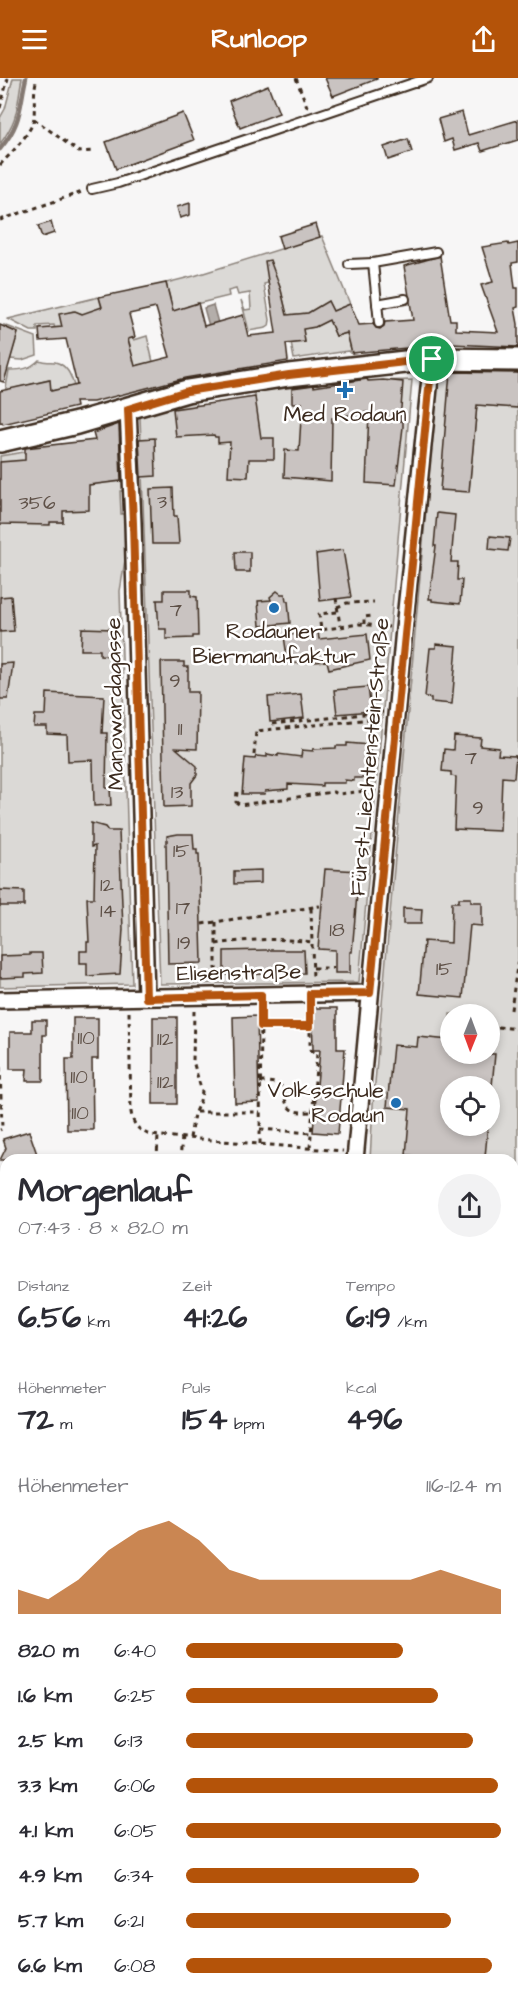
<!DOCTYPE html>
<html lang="de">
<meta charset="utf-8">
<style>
:root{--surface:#fff;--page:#f2f2f3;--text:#2b2b33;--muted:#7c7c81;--accent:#b45309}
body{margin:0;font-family:"Architects Daughter",sans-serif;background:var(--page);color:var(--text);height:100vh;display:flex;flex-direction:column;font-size:22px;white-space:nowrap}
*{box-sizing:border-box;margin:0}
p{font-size:20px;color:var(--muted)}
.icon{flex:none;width:33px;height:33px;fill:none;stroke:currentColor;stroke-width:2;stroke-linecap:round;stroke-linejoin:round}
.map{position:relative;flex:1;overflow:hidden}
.panel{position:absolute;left:0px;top:1076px;width:519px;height:848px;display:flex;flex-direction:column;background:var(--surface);border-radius:18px 18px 0 0;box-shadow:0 3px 9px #0003}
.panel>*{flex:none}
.needle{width:39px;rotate:181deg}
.controls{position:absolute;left:440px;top:926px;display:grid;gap:12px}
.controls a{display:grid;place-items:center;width:60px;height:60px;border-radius:50%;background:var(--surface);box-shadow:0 3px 9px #0003;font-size:30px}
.pin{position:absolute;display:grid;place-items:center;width:51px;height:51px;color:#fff;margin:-26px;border:3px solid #fff;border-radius:50%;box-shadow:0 2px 6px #0007}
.round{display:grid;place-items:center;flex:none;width:63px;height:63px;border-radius:32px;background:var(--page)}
.overview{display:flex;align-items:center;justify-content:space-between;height:102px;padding:0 18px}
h1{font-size:33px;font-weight:700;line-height:45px}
.stats{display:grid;grid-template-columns:repeat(3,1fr);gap:9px;height:102px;padding:6px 18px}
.stats div{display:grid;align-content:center}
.stats b{font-size:30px;font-weight:700}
.stats small{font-size:16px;font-weight:400}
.stats p{font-size:16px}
.chart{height:168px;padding:12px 18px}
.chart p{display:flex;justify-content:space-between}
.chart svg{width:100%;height:108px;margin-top:6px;fill:var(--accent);opacity:.7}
ul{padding:0 18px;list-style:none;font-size:20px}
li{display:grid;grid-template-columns:96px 72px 1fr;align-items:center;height:45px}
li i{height:15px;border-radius:8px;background:var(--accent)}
header{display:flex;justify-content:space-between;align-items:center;height:78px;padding:0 18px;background:var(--accent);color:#fff;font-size:27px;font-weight:700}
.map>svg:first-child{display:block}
.green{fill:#dbd9d6;stroke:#8b827a;stroke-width:1.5;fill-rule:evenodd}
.water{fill:#b4aeaa;stroke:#847972;stroke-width:1.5}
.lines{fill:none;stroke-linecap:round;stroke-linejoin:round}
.stream{stroke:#847972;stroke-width:4.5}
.building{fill:#c9c3c1;stroke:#3b2a1e;stroke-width:1.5;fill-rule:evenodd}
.lane-casing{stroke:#3b2a1e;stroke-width:12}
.street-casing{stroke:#3b2a1e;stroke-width:20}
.secondary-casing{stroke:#3b2a1e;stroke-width:26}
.primary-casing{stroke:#3b2a1e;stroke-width:28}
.path{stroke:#3b2a1e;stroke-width:3;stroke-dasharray:4.5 4.5;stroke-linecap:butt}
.lane{stroke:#fff;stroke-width:8}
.street{stroke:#fff;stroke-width:15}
.secondary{stroke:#fff;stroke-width:21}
.primary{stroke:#fff;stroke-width:24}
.route-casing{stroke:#fff;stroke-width:12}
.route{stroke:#b45309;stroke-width:8}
.poi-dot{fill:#1f6fb2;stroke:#fff;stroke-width:2}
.labels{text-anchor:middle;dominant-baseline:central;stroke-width:5;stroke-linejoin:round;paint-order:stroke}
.number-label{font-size:20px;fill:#5e5047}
.poi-label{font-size:22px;fill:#3b2a1e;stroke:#fff}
.street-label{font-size:22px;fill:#3b2a1e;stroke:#fff}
</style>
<header><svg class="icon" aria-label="menu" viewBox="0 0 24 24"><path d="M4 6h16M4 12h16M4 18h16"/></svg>Runloop<svg class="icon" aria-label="share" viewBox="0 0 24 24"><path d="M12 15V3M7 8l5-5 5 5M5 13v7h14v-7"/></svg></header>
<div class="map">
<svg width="518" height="1922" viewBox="0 0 518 1922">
<rect width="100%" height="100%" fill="#f7f6f6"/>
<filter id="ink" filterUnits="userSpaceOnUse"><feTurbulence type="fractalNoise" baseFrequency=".0167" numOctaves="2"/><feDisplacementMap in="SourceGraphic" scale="12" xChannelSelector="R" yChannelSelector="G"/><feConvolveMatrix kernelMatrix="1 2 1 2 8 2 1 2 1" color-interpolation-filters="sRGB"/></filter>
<g filter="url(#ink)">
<g class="green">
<path d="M13,0H22C16,30 20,39 0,66V40L5,31Z"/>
<polygon points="322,158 350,226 333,233 328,223 308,235 287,237 281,212 276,197 268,203 268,205 264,206 270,242 269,248 266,250 249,253 241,222 245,232 251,231 250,215 238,217 236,211 228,213 229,218 188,228 177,247 166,205 194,198"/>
<polygon points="99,219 111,265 130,267 128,261 133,260 134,262 147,258 153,284 133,289 83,236 73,233 60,237 64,256 56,257 54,247 37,248 37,253 31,253 8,241"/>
<polygon points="329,242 336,258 347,255 352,275 348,273 294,281 291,265 305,264 303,251 315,249"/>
<polygon points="4,247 36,259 37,277 22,282 10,281 18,255 4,249"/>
<path d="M39,282C46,285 48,283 55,284C67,287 71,297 74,308L51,313L49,302L15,310V313L5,315L9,292C22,292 30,291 39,282Z"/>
<path d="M444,292H451L441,412L469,413L477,327L518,330V1161H513V1082H370L373,1027L438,296ZM450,936H489V975H450ZM450,1008H489V1047H450Z"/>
<polygon points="367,300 368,303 412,302 359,904 160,906 140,338 159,331 196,323 197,329 255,319 255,313 299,309 301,305 314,305 314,309"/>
<polygon points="24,374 25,376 47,375 51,444 63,444 61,394 110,404 125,403 125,413 120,413 121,436 127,436 127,470 120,513 132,906 0,909 0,378"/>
<polygon points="6,1125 6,1359 0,1360 0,1127"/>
<polygon points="513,1184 518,1185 518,1334 513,1336"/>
<polygon points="518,1726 518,1846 513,1845 513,1727"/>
<polygon points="513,1864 518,1865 518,1922 297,1922 297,1917 513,1917"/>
</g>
<polygon class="water" points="213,227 218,245 209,248 204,230"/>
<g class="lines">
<g class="stream">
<path d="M0,71C22,45 19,30 26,0"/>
<polyline points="0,1255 6,1255"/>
<polyline points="513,1267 518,1263"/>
</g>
</g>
<g class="building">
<polygon points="325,0 377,0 377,1 333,18"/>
<polygon points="268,7 279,35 240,50 229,23"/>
<polygon points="462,34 468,57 518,42 518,62 482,73 479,65 455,72 452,61 444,64 438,41"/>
<polygon points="183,35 194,62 116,91 106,64"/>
<polygon points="408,61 412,74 388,82 384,69"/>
<polygon points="190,125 190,137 180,140 177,129"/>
<polygon points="51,144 54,155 42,159 38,148"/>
<polygon points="316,146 320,159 282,171 278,158"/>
<path d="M508,165L509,167L518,165V184L512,185L515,210H518V229L515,230L518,246V269L451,266L352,275L347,255L336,258L329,242L315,249L303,251L305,264L286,266L288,283L185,300L93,324H75L76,329L3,346L2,344L0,345V313L50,302L51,313L77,307L66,261L40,263L39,251L62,249L59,236L75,233L82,236L102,229L99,219L166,205L173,233L198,225L204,248L243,237L248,258L276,255L265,183L270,182L281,212L287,237L308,235L328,223L333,233L350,226L359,247L373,246L376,250L380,251L384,248L385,244L413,242L404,188L440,178L450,242H456V252L498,254L481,207L493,204L482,169ZM156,230L170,279L135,288L128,261L135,259L129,236Z"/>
<polygon points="0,247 18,255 4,304 0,303"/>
<polygon points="450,294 518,295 518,330 477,327 469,414 440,412"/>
<polygon points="367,301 368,303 383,302 403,304 400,343 403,343 403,349 396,407 366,405 369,334 332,340 331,403 284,399 285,372 299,373 302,325 292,325 292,310 314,307 314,309"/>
<polygon points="255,319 261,360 274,360 274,381 249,381 248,399 228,398 230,364 218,365 218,359 215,359 214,357 176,359 173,331"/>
<polygon points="119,346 121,403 89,407 89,432 63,433 63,444 50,444 50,447 0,446 0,384 25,382 25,370 95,362 93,355"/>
<polygon points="155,360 156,398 141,399 139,361"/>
<polygon points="173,410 174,438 177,438 179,466 152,466 150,411"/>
<polygon points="437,435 455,437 451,484 458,484 457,502 462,502 460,526 432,523 432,521 429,521 436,468 434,468"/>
<polygon points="490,458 510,460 508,473 489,471"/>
<polygon points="343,472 351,519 320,523 316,476"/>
<polygon points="235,474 250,474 250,494 236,494"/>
<polygon points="164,512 191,512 191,518 197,519 198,558 193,558 193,560 166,561 166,551 159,551 157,522 164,522"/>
<polygon points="277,513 281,516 285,516 286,523 288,523 290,545 260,548 258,523 271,522 270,519"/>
<polygon points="11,518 14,553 0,554 0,519"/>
<polygon points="82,550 113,551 112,578 100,577 100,572 81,572"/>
<polygon points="318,553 319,561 367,556 370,582 329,591 327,583 288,586 284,558"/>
<polygon points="436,566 457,568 452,626 431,624 431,620 425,619 430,570 436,570"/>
<polygon points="161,584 184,584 184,589 188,589 188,614 198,614 197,671 176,670 197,688 197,697 191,705 191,728 164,729"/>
<polygon points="13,585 8,621 0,621 0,586"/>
<polygon points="368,609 371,633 337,636 334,612"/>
<polygon points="47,615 104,618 102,655 107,655 106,710 110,710 111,727 94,728 93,682 68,683 67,657 47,656 47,649 34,649 35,637 46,637"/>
<polygon points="301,616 304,640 270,644 268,619"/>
<polygon points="454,658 481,660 480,668 499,670 498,677 516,678 514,700 502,699 500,753 454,751 456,699 451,698 451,694 442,693 444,671 453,672"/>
<polygon points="347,665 370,667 368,700 354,700 354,703 345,702 345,705 322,705 322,708 288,706 288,711 265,713 264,716 242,716 245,680 255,681 256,678 267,679 267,676 278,678 278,676 301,679 302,672 313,673 313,671 336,670 336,668 347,668"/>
<polygon points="91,745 105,749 108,753 119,753 123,851 120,896 87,898 87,885 80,885 80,873 87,873 87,864 89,864 87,820 94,820 95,768 91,769"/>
<polygon points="178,756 193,756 194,771 197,771 197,776 199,776 202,885 168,886 166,766 167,765 167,758"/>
<polygon points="325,791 359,793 352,874 350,874 350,895 335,895 335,872 318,871"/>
<polygon points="261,792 261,805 234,806 234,793"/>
<polygon points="0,812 24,813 24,828 0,828"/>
<polygon points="459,820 471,820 471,824 482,824 482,848 470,847 463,920 419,916 424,863 451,865 452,824 459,824"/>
<polygon points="403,830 422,831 421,846 403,846"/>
<polygon points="264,872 304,872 305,895 224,897 224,873"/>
<polygon points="30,875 42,875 43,895 25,896 25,899 0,900 0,878 30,877"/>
<polygon points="312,930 337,930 337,971 345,971 338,1056 313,1054 320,972 313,972"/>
<polygon points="257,938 259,1024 235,1025 233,939"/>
<rect x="153" y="939" width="24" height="87"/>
<polygon points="73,940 98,940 98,981 92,981 93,1052 67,1052 66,981 73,981"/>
<polygon points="32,942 46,942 46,957 43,957 43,1003 26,1003 27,991 10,991 10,954 32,954"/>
<polygon points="418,959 450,962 450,975 495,976 492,1008 450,1008 450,1047 488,1047 485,1079 462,1077 461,1082 458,1082 406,1077 410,1031 387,1029 393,967 417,969"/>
<polygon points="29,1053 39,1082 0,1082 6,1070 3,1061"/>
</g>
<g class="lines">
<defs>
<g id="lane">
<polyline points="92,111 118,105 428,0"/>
<polyline points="349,186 373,185"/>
<polyline points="377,226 405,221"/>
<polyline points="379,245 373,185 436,174"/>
</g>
<g id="street">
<polyline points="128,331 133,445 146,919"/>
<polyline points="0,922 370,915"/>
<polyline points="355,1082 404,551 432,281"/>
<polyline points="513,1174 518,1175"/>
<polyline points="513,1404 518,1403"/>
<polyline points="0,1490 6,1489"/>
<polyline points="513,1673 518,1672"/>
<polyline points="513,1853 518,1854"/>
</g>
<g id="secondary">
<polyline points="0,363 77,345 187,313 289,297 432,281 518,282"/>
<polyline points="280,1922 280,1917"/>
</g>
<g id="primary">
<polyline points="513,1531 518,1530"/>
<polyline points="0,1626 6,1625"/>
</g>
</defs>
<use href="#lane" class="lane-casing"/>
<use href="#street" class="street-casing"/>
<use href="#secondary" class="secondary-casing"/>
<use href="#primary" class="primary-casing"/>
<g class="path">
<polyline points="296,0 308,31"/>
<polyline points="0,30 8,0"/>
<polyline points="34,41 79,74 93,73"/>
<path d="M0,87C10,76 33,54 34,39C35,26 33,13 37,0"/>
<polyline points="0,142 82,114"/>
<polyline points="336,520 340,548"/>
<polyline points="337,529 347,525 374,524"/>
<polyline points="337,534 319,536 321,552 359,546 389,549"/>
<polyline points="364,546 364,539 373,538"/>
<polyline points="272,646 383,634"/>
<polyline points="254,677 256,653 382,640"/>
<polyline points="237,714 236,724 240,727 333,714 339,716 375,712"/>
<polyline points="311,830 313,902"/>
<polyline points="216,844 216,905"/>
<polyline points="202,846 320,828"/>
<path d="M216,866C249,861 279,860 312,864"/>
<polyline points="313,890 333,890"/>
<polyline points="511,932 518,881"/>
<path d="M129,934L131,1034C133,1047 138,1052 150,1057L343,1073"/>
<polyline points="489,948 518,951"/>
<polyline points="261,949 310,948"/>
<polyline points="0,989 2,1051 0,1052"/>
<path d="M260,1004C298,1003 276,1021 292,1032C298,1035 306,1034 312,1034"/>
<polyline points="196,1034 260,1034"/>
<polyline points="260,1051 311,1055"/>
<polyline points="190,1060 194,1036 200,1023 202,1014 193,983 194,933"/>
<polyline points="260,1066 261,930"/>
<polyline points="310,1070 317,975 310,972 310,930"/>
<polyline points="157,1082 158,1057"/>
<polyline points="180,1082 182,1059"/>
<polyline points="0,1125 6,1124"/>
<polyline points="0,1181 6,1177"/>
<polyline points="0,1212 6,1200"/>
<polyline points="513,1252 518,1248"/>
<polyline points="0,1289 6,1289"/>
<polyline points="0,1290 6,1294"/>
<polyline points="513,1299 518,1295"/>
<polyline points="0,1320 3,1366 6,1365"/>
<polyline points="0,1398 6,1397"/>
<polyline points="513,1469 518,1495"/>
<polyline points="0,1521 6,1561"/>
<polyline points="14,1922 31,1917"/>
<polyline points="172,1922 175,1917"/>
</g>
<use href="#lane" class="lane"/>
<use href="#street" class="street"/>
<use href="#secondary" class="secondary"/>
<use href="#primary" class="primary"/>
</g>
</g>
<g class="lines" filter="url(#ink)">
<defs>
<polygon id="route" points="432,281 370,915 310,916 310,948 261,948 261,917 146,920 133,445 128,331 187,313 289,297"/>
</defs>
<use href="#route" class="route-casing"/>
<use href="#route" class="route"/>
</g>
<g class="poi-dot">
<path d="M342 303h6v6h6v6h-6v6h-6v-6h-6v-6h6z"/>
<circle cx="274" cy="530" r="6"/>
<circle cx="396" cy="1025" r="6"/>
</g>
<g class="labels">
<g class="number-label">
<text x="162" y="424">3</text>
<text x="37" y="425">356</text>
<text x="176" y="532">7</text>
<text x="175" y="603">9</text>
<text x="180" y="651">11</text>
<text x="471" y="680">7</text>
<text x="177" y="714">13</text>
<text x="478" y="730">9</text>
<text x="181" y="773">15</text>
<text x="107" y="807">12</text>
<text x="183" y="830">17</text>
<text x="108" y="833">14</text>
<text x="337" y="852">18</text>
<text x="184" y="865">19</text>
<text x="444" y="891">15</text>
<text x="86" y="960">110</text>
<text x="165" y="961">112</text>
<text x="79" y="999">110</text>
<text x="165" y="1004">112</text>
<text x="80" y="1035">110</text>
</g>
<g class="poi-label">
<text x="345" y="336">Med Rodaun</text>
<text x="274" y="553">Rodauner<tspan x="274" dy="25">Biermanufaktur</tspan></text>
<text x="384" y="1012" text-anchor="end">Volksschule<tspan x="384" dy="25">Rodaun</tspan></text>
</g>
<g class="street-label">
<text transform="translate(115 626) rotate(-91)">Manowardagasse</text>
<text transform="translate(370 679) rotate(-85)">Fürst-Liechtenstein-Straße</text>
<text transform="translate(239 895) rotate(-1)">Elisenstraße</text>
</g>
</g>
</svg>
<div class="controls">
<a><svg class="needle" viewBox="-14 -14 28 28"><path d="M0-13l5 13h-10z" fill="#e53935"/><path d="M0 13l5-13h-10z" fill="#7c7c81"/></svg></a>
<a><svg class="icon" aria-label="locate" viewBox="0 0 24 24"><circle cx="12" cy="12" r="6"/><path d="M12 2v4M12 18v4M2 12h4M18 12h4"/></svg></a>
</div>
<div class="pin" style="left:432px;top:281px;background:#1e9e55"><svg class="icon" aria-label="arrive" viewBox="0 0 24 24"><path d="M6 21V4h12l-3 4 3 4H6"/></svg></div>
<section class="panel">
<div class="overview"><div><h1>Morgenlauf</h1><p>07:43 · 8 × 820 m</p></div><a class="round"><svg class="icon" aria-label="share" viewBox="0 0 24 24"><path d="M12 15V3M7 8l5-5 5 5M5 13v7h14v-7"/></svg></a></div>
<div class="stats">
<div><p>Distanz</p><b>6.56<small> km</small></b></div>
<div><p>Zeit</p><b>41:26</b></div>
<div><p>Tempo</p><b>6:19<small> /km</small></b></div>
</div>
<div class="stats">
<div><p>Höhenmeter</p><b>72<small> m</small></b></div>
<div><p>Puls</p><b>154<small> bpm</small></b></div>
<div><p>kcal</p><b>496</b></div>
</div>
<div class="chart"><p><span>Höhenmeter</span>116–124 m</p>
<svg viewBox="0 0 160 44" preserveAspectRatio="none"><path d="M0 44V34L10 38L20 30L30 18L40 10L50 6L60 14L70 26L80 30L90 30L100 30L110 30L120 30L130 30L140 26L150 30L160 34V44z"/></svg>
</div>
<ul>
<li><b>820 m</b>6:40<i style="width:69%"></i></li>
<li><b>1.6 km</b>6:25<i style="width:80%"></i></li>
<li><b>2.5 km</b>6:13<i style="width:91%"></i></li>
<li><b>3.3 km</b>6:06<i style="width:99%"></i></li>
<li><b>4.1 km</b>6:05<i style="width:100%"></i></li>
<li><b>4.9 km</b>6:34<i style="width:74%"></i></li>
<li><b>5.7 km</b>6:21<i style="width:84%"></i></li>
<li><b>6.6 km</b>6:08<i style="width:97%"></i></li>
</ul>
</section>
</div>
